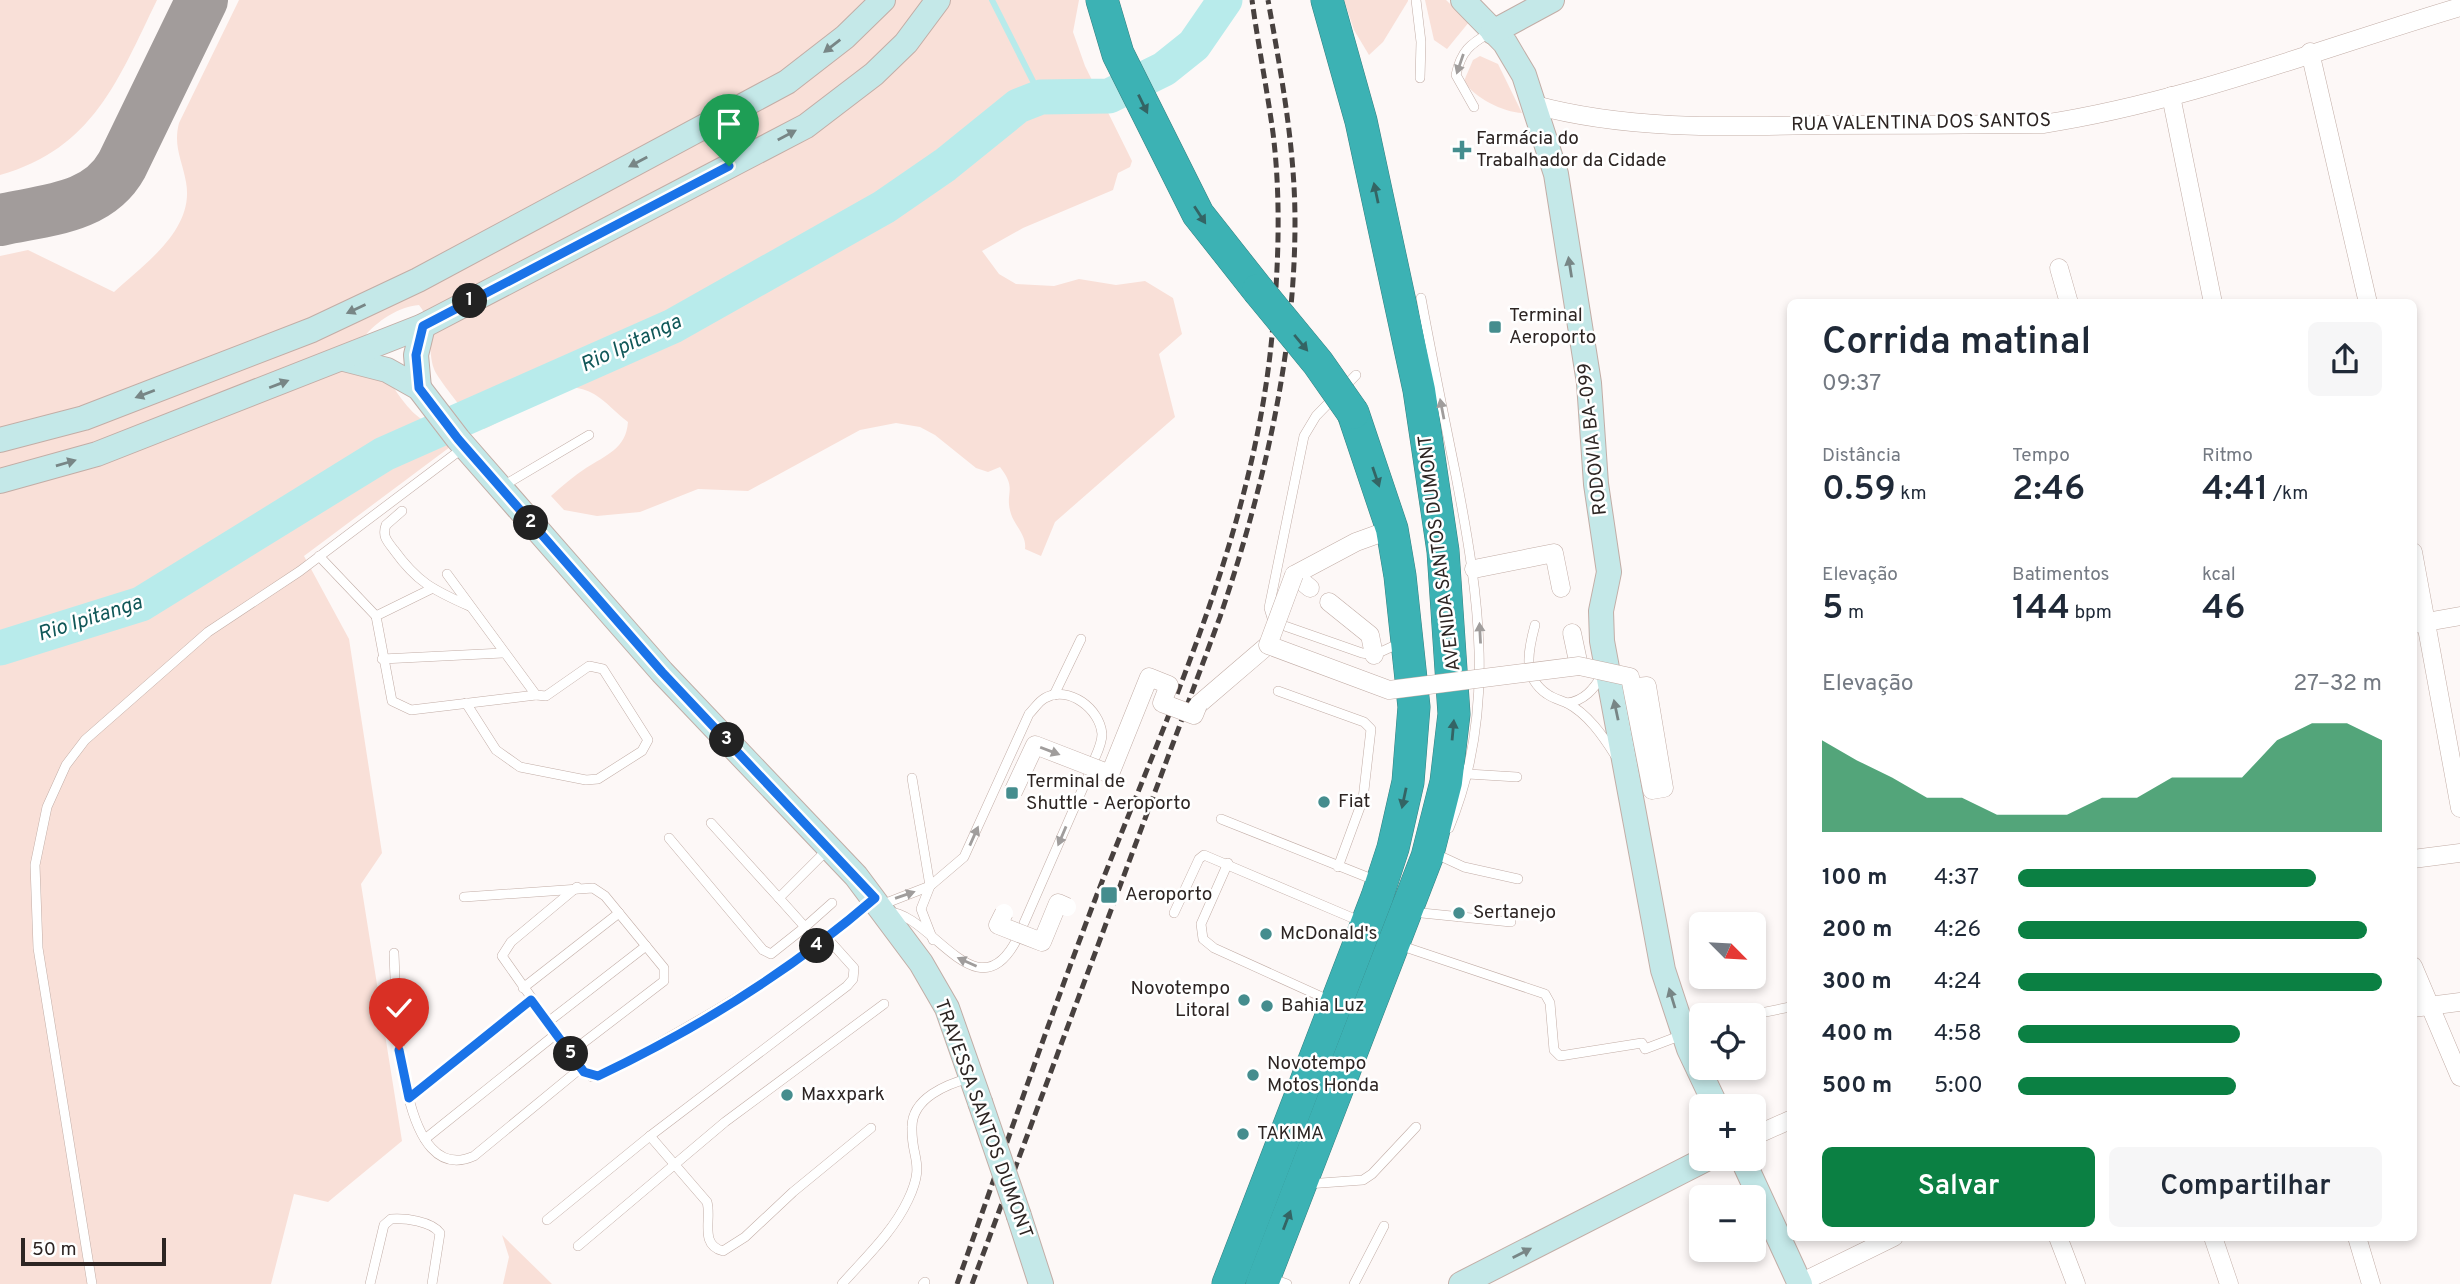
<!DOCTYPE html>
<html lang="pt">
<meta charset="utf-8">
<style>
:root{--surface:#fff;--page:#f6f6f7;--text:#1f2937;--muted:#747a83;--accent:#0b8043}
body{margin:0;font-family:Overpass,sans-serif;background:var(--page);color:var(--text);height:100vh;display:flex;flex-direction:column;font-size:26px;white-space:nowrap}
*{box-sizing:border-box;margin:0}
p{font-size:23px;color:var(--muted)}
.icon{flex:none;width:38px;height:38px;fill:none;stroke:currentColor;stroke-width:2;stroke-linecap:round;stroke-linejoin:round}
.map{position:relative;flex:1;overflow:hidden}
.drawer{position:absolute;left:1787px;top:299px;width:630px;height:942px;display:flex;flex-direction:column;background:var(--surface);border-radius:10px;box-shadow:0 4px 10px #0003}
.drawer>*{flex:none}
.needle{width:46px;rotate:114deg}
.controls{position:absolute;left:1689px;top:912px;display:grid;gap:14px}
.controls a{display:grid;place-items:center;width:77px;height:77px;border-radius:10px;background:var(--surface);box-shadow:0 4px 10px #0003;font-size:35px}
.scale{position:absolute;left:21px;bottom:18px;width:145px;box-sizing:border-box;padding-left:7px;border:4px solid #2d2523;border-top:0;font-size:19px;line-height:24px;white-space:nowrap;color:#2d2523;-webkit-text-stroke:5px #fff;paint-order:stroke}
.pin{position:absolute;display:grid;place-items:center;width:60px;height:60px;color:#fff;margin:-72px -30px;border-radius:50% 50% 50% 0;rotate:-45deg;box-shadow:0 0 7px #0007}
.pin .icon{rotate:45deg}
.km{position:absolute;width:35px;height:35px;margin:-18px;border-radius:50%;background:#222;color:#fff;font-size:19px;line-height:35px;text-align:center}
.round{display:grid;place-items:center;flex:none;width:74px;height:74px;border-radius:10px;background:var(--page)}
.headline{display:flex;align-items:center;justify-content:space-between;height:119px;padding:0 35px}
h1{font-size:38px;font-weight:600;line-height:52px}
.metrics{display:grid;grid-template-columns:repeat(3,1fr);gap:10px;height:119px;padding:7px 35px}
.metrics div{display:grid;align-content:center}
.metrics b{font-size:35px;font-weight:600}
.metrics small{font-size:19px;font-weight:400}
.metrics p{font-size:19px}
.chart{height:196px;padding:14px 35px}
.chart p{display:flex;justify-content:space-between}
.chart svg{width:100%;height:126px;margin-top:7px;fill:var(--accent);opacity:.7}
.action{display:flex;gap:14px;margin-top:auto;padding:14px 35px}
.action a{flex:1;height:80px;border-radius:10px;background:var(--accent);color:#fff;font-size:28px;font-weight:600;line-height:80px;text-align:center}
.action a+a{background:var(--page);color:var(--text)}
ul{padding:0 35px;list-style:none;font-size:23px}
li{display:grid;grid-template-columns:112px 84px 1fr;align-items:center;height:52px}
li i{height:18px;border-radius:9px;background:var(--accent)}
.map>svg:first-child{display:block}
.green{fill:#f9e0d8}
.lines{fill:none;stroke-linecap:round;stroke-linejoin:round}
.stream{stroke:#b8ebeb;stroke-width:6}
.river{stroke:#b8ebeb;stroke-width:35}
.taxiway{stroke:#a29c9b;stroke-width:52}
.lane-casing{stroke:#c2ada6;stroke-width:10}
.street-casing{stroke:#c2ada6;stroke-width:19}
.secondary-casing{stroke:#c2ada6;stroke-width:26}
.highway-casing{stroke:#378181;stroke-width:33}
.lane{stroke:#fff;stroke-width:9}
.street{stroke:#fff;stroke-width:18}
.secondary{stroke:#c4e8e8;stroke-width:24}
.highway{stroke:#3cb2b4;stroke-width:32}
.rail{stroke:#48413f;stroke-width:5;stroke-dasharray:10 5;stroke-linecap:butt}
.street-bridge-casing{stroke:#c2ada6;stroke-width:19;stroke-linecap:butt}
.secondary-bridge-casing{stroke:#c2ada6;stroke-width:26;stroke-linecap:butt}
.highway-bridge-casing{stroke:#378181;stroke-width:33;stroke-linecap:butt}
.street-bridge{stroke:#fff;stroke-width:18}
.secondary-bridge{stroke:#c4e8e8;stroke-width:24}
.highway-bridge{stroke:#3cb2b4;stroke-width:32}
.oneway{fill:#788686}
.oneway2{fill:#a09d9c}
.oneway3{fill:#346464}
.route-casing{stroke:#fff;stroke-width:14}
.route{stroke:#1a73e8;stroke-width:9}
.poi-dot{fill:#458d8e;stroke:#fff;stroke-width:2.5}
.labels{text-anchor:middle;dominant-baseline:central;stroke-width:5;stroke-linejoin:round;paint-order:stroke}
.street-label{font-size:19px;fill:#2d2523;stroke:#fff}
.poi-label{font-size:19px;fill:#2d2523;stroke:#fff;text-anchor:start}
.water-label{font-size:21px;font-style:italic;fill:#105758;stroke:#fff}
</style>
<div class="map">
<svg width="2460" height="1284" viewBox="0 0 2460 1284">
<rect width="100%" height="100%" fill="#fdf8f7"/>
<g class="green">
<path d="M0,0H157C118,80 93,149 0,175Z"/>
<path d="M239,0H1079L1073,32L1085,66L1132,161L1130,167L1118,173L1113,190L1023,228L982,251L999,274L1016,284L1054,286L1079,279L1116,285L1145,281L1173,298L1182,334L1159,354L1175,417L1055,522L1041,556L1025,549C1027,536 1015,526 1011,514C1004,492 1018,490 1000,467L988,472L976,468L935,435L920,427L896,423L860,430L748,491L698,489L640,512L597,516L564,510L551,496C562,486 574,476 586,468C606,455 626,449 628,422C617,414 606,401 594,394C556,371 516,417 484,429L474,424C466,413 437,378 434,369C427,349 434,323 419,305C398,307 377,321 364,337C378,359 406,420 432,423L450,447L304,556L349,639L382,853L361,884L402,1141L328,1202L294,1194L271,1284H0V256L28,250L114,292C144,264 195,230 186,182C182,160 173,146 179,123Z"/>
<polygon points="1344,0 1408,0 1408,1 1383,42 1369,55 1354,30"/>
<polygon points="1425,0 1446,0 1469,22 1447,49 1434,40"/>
<path d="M1480,56L1498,64L1522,113C1503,112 1474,98 1464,81L1473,60Z"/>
<polygon points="502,1235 552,1284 503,1284 509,1257"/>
</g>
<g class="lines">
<polyline class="stream" points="992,0 1041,97"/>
<polyline class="river" points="0,648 141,604 384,454 673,326 884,207 945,165 1018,106 1041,97 1109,96 1164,69 1194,45 1225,0"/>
<path class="taxiway" d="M0,220C45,210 98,209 122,165L202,0"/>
<defs>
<g id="lane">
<polyline points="1416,0 1421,42 1420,78"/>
<path d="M1474,107L1456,75C1461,51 1470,44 1491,32"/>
<path d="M1421,298C1432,358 1444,417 1456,476C1479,595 1497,713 1449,828"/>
<polyline points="1356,375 1316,416 1304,436 1269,608 1272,618 1282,625 1362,653 1374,655 1400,643"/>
<polyline points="503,486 589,435"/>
<path d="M402,511L386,525C382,536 387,541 394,550C417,582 433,590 469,606"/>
<polyline points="319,556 376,616"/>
<polyline points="447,574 536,695 546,696 589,666 603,669 648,740 642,751 598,779 586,780 520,767 496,750 466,703"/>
<polyline points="431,589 376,616 392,701 411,710 536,695"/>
<path d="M1535,625C1528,651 1522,677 1547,694C1554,699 1561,700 1567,703C1588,714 1603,736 1615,755"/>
<polyline points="382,659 503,653"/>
<polyline points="1278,691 1364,722 1371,729 1363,799 1338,867"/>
<polyline points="1054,695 1081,639"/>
<path d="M1567,703C1584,701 1594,689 1602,675"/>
<polyline points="1468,774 1517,777"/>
<polyline points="912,778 930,886 921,909 933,940"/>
<polyline points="1221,819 1377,881"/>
<polyline points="711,823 779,898"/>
<polyline points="669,838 763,950 771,954 805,927 779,898 828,849"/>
<polyline points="1436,854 1464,867 1518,879"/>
<polyline points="1228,863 1201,924 1203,939 1214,948 1333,1002"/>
<path d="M577,887L511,942L502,956L581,1068L592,1077L615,1068C704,1018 793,969 871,901"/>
<polyline points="464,897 593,888 605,896 664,968 664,981 570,1053"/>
<path d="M881,905L930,886L964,857L1029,714C1034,709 1039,701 1045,698C1069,685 1100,709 1102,734C1102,743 1098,751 1094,760"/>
<path d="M887,912C931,911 977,1017 1017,939"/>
<polyline points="1412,912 1511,922"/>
<polyline points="1174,913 1199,859 1204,855 1362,922"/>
<polyline points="1024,923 1089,774"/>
<polyline points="805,927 832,903"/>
<polyline points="1399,945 1545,994 1550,1003 1554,1050 1560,1056 1642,1043 1645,1049 1682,1035"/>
<path d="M394,953C396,995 396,1191 474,1156L581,1068"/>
<polyline points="523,988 619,913"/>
<polyline points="1751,1015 1790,1007"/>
<polyline points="548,1022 646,946"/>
<polyline points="409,1098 531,1000"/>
<path d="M650,1136L707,1202C712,1219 699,1245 723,1251L745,1237L793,1192L871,1128"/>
<polyline points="425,1139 556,1034"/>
<polyline points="1307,1184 1363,1180 1372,1174 1416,1127"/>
<polyline points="547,1220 650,1136 847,986 853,979 854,968 828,939"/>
<polyline points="578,1246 725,1122 884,1004"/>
<polyline points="1270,1278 1287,1284"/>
<polyline points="92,1284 38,948 35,865 47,807 66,765 85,740 208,632 300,571 463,448"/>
<path d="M370,1284L384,1225L391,1219C405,1218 431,1221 440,1233L432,1284"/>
<path d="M842,1284C865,1258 893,1232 908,1200C926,1162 911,1160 912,1127C912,1098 947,1084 970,1078"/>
<polyline points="923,1284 925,1282"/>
<polyline points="1354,1284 1384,1226"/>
</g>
<g id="street">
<polyline points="2310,52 2368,303"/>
<polyline points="2171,96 2213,303"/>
<path d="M1535,105C1627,130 1725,127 1820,125C1894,125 1969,125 2043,124C2186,102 2322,48 2460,7"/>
<polyline points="2059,268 2069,303"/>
<polyline points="2413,552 2460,808"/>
<polyline points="1474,569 1554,553 1561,588"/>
<polyline points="1310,588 1294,575 1356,542 1392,529"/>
<polyline points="1329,602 1370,635 1374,655"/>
<polyline points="2415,624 2460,616"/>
<polyline points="1572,633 1579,666"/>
<polyline points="1198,705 1268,645"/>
<polyline points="2413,859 2460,853"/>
<polyline points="2413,966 2460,1077"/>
<polyline points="2413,1008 2460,1002"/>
<polyline points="1754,1136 1790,1120"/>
<polyline points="2058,1237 2076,1284"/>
<polyline points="2213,1237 2229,1284"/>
<polyline points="2357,1237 2371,1284"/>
<polyline points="1798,1284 1894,1237"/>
</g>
<g id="secondary">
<polyline points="1463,0 1505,43 1524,75 1556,174 1589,383 1596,484 1609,572 1601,611 1602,641 1663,970 1689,1049 1716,1106"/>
<polyline points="1493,32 1552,0"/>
<polyline points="344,359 387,370 419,388 458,439 662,672 856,876 921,963 947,1008 980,1102"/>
<polyline points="419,388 416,355 423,326"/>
<polyline points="0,440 84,418 312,330 418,280 787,82 845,37 883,0"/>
<polyline points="0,481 97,454 423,326 806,126 874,74 906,43 938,0"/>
<polyline points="1742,1158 1800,1284"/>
<polyline points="1019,1216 1041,1284"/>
<polyline points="1461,1284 1708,1158"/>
</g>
<g id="highway">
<polyline points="1102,0 1118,54 1198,214 1258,290"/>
<polyline points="1228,1284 1377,897 1393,848 1408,782 1414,707 1400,576 1392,529 1353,413"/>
<polyline points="1262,1284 1427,857 1446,782 1454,714 1443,551 1419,390 1361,121 1327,0"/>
</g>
</defs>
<use href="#lane" class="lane-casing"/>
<use href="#street" class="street-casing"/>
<use href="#secondary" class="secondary-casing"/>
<use href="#highway" class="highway-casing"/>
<use href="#lane" class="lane"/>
<use href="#street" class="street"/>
<use href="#secondary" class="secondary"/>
<use href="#highway" class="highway"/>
<g class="rail">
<path d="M957,1284C1001,1160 1044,1034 1091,910C1161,728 1247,551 1270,355C1278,283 1282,205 1273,133C1267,89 1258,44 1252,0"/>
<path d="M972,1284L1220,617C1263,490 1295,356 1295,222C1295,147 1281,73 1268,0"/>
</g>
<defs>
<g id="street-bridge">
<polyline points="1294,575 1268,645 1389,690 1579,666 1630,677 1652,790 1664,788 1647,686 1637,687 1654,775"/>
<polyline points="1013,792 1035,745 1110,774 1149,677 1169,685 1162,703 1194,715 1198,705"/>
<polyline points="1004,913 998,925 1042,942 1058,903 1067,907"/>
</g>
<polyline id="secondary-bridge" points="980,1102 1019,1216"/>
<polyline id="highway-bridge" points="1258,290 1318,363 1353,413"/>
</defs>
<use href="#street-bridge" class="street-bridge-casing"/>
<use href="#secondary-bridge" class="secondary-bridge-casing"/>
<use href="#highway-bridge" class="highway-bridge-casing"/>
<use href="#street-bridge" class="street-bridge"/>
<use href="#secondary-bridge" class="secondary-bridge"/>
<use href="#highway-bridge" class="highway-bridge"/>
</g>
<defs><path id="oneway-solid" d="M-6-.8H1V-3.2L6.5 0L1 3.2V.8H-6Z" transform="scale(1.75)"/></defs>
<g class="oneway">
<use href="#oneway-solid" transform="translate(832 46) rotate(142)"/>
<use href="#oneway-solid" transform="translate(787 135) rotate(-28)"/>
<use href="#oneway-solid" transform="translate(638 162) rotate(152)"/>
<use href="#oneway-solid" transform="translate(1570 267) rotate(-99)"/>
<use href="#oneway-solid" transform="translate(356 309) rotate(155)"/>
<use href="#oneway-solid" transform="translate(279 384) rotate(-21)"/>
<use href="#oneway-solid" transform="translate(145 394) rotate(159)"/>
<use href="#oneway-solid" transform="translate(66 463) rotate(-16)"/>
<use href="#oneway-solid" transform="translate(1616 710) rotate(-102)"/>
<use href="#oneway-solid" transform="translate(1672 998) rotate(-107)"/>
<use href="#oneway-solid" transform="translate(1522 1253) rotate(-27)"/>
</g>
<g class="oneway2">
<use href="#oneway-solid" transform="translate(1460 64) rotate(109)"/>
<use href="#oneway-solid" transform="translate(1442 409) rotate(-101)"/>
<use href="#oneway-solid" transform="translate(1480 633) rotate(-93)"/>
<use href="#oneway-solid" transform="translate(1050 751) rotate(21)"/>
<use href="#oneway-solid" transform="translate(974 836) rotate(-66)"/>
<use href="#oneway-solid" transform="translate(1062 836) rotate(113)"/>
<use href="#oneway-solid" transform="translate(905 895) rotate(-19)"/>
<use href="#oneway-solid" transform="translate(967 962) rotate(-156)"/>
</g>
<g class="oneway3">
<use href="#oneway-solid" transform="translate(1143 104) rotate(64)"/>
<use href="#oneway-solid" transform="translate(1376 193) rotate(-102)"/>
<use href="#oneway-solid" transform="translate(1200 215) rotate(57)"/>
<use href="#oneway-solid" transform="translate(1301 343) rotate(50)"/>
<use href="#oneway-solid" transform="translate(1376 477) rotate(71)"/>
<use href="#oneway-solid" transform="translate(1453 730) rotate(-85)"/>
<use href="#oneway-solid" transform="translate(1404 798) rotate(102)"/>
<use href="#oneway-solid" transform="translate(1287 1220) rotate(-69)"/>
</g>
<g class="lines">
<defs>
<path id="route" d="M399,1050L409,1098L531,1000L584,1072L598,1076C697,1029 793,969 875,898L662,672L458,439L419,388L416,355L423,326L729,166"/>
</defs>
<use href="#route" class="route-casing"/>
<use href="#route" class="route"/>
</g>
<g class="poi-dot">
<path d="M1458.5 139.5h7v7h7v7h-7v7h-7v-7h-7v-7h7z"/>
<rect x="1488" y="320" width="14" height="14" rx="3.5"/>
<rect x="1005" y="786" width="14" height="14" rx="3.5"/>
<circle cx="1324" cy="802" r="7"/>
<rect x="1100" y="886" width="18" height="18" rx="3.5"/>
<circle cx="1459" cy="913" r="7"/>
<circle cx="1266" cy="934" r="7"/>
<circle cx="1244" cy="1000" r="7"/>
<circle cx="1267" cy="1006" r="7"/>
<circle cx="1253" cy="1075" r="7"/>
<circle cx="787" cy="1095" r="7"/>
<circle cx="1243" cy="1134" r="7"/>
</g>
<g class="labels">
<g class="street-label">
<text transform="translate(1921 123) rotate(-1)">RUA VALENTINA DOS SANTOS</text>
<text transform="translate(1593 439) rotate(-96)">RODOVIA BA-099</text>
<text transform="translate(1440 553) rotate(-97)">AVENIDA SANTOS DUMONT</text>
<text transform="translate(983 1119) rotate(70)">TRAVESSA SANTOS DUMONT</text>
</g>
<g class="poi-label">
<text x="1476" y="139">Farmácia do<tspan x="1476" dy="22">Trabalhador da Cidade</tspan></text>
<text x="1509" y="316">Terminal<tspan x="1509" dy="22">Aeroporto</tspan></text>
<text x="1026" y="782">Terminal de<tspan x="1026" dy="22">Shuttle - Aeroporto</tspan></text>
<text x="1338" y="802">Fiat</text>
<text x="1125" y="895">Aeroporto</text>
<text x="1473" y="913">Sertanejo</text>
<text x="1280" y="934">McDonald's</text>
<text x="1230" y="989" text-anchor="end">Novotempo<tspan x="1230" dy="22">Litoral</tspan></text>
<text x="1281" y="1006">Bahia Luz</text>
<text x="1267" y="1064">Novotempo<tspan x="1267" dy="22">Motos Honda</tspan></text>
<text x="801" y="1095">Maxxpark</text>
<text x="1257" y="1134">TAKIMA</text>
</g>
<g class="water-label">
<text transform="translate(631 344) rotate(-25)">Rio Ipitanga</text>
<text transform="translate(90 619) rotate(-18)">Rio Ipitanga</text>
</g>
</g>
</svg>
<div class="controls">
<a><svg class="needle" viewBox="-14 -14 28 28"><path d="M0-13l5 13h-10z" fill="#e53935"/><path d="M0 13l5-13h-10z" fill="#747a83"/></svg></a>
<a><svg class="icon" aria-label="locate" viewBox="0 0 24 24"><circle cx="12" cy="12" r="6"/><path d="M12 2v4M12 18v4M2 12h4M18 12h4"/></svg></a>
<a>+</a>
<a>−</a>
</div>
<div class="scale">50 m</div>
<div class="pin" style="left:729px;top:166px;background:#1e9e55"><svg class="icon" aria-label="arrive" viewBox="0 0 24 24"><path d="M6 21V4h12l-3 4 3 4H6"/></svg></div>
<div class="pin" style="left:399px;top:1050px;background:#d93025"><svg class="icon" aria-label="check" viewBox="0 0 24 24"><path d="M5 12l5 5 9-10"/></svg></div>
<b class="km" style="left:470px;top:301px">1</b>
<b class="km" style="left:531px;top:523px">2</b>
<b class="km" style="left:727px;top:740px">3</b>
<b class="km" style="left:817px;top:946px">4</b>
<b class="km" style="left:571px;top:1054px">5</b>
<section class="drawer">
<div class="headline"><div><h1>Corrida matinal</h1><p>09:37</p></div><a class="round"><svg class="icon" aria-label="share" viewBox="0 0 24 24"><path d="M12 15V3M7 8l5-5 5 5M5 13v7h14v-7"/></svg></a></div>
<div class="metrics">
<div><p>Distância</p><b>0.59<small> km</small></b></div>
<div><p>Tempo</p><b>2:46</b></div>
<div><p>Ritmo</p><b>4:41<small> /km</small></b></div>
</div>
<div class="metrics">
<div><p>Elevação</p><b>5<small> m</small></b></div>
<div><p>Batimentos</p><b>144<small> bpm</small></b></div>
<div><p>kcal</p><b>46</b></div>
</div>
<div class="chart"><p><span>Elevação</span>27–32 m</p>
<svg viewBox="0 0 160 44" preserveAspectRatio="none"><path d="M0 44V12L10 19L20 25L30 32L40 32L50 38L60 38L70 38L80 32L90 32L100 25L110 25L120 25L130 12L140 6L150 6L160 12V44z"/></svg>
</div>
<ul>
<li><b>100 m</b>4:37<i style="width:82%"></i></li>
<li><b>200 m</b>4:26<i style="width:96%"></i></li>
<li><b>300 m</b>4:24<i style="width:100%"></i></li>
<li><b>400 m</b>4:58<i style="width:61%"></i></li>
<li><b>500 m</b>5:00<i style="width:60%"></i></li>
</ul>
<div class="action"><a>Salvar</a><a>Compartilhar</a></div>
</section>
</div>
